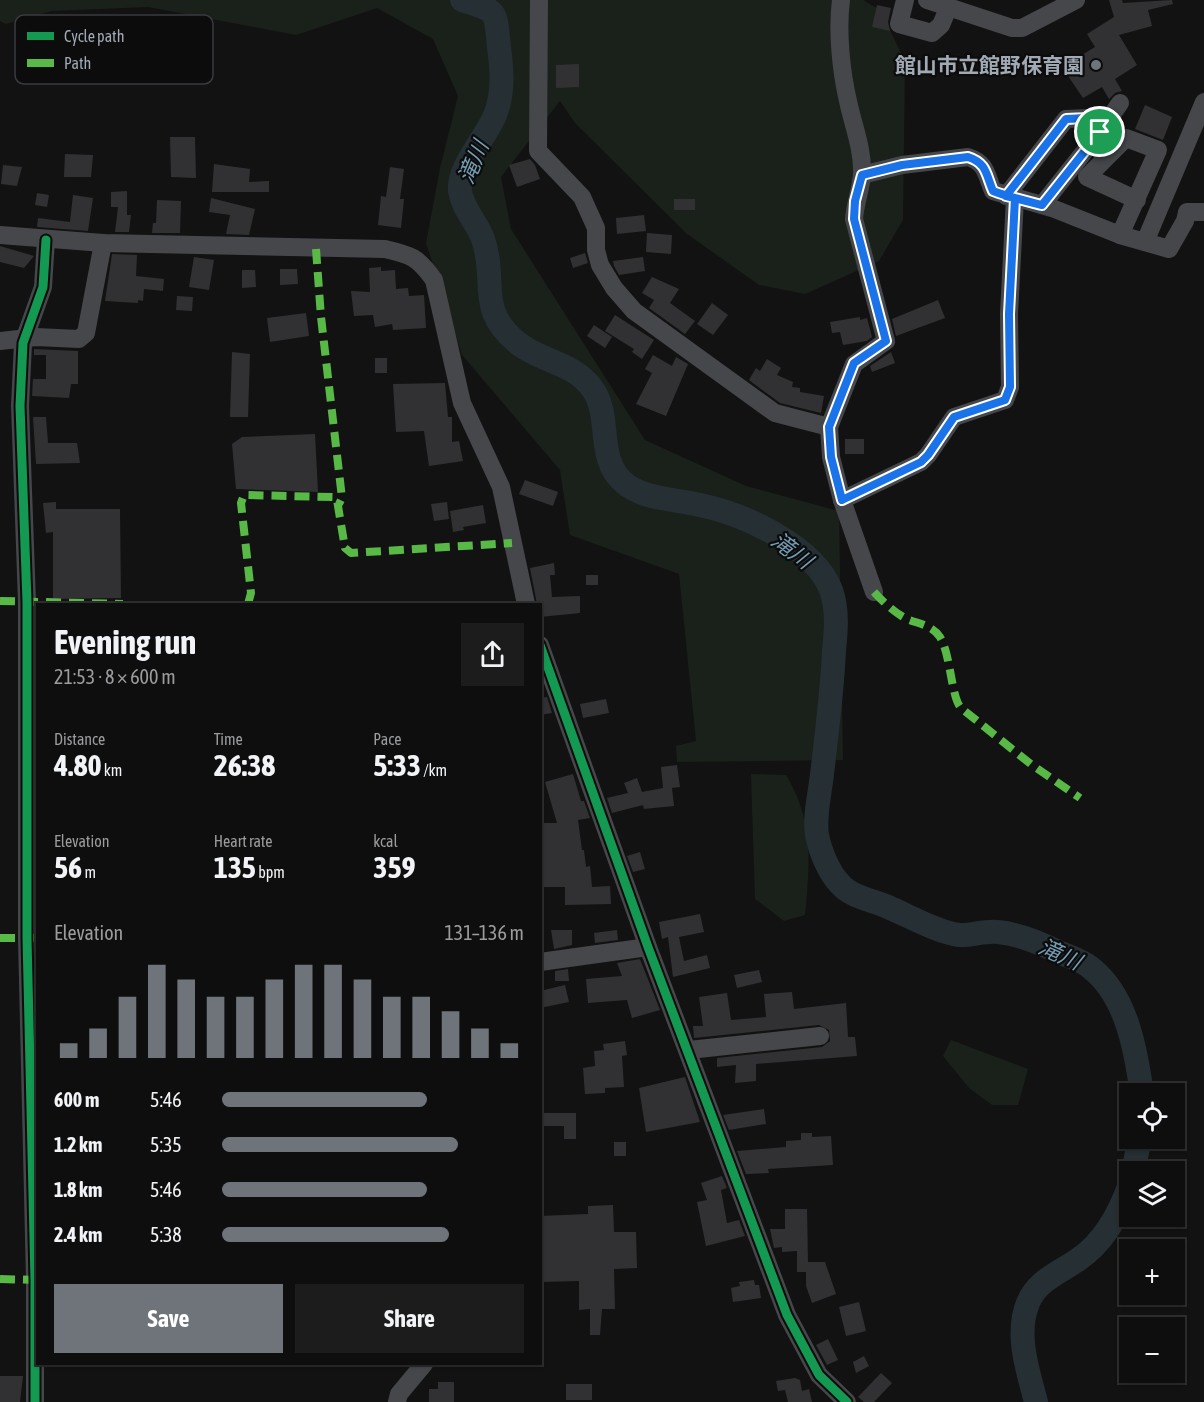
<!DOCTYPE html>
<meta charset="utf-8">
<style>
:root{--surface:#0e0e0e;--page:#1c1c1c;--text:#f1f3f6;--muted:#9b9c9e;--line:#2e2e2e;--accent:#6f747b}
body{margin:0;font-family:"Asap Condensed","Noto Sans JP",sans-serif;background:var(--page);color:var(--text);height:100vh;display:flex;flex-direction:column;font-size:22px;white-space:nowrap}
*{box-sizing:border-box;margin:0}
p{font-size:20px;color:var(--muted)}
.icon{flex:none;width:33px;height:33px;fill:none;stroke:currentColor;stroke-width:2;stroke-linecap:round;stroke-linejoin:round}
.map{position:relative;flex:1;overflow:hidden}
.side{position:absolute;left:36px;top:603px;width:506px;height:762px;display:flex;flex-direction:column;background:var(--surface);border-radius:0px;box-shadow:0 2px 4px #0004,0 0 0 2px var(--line)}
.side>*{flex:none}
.controls{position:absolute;left:1119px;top:1083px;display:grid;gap:12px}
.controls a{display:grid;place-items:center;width:66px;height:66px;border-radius:0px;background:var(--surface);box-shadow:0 2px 4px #0004,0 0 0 2px var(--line);font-size:30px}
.pin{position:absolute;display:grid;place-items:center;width:51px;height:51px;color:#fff;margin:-26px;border:3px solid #fff;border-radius:50%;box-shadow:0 2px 6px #0007}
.round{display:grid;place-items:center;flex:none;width:63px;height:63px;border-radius:0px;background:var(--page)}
.overview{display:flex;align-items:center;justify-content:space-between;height:102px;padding:0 18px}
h1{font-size:33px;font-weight:700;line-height:45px}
.figures{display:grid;grid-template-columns:repeat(3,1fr);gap:9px;height:102px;padding:6px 18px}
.figures div{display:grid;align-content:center}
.figures b{font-size:30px;font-weight:700}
.figures small{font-size:16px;font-weight:400}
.figures p{font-size:16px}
.chart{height:168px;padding:12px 18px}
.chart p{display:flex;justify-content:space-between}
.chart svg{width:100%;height:108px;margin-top:6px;stroke:var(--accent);stroke-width:6}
.cta{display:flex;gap:12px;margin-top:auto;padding:12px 18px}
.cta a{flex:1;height:69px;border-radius:0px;background:var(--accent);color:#fff;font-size:24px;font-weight:700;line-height:69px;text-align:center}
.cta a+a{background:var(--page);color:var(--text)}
ul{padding:0 18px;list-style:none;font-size:20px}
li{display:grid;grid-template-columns:96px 72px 1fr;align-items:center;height:45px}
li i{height:15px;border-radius:8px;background:var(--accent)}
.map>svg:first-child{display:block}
.green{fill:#1a201a}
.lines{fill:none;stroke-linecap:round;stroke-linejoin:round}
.river{stroke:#252f34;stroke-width:24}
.building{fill:#313133}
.minor{stroke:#46474b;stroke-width:18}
.quiet{stroke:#58b947;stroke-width:8;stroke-dasharray:15 8;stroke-linecap:butt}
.cycleway-casing{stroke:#0c0c0d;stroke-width:13}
.cycleway{stroke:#139951;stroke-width:9}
.route-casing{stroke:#fff;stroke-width:12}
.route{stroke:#1a73e8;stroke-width:8}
.poi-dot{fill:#6f747b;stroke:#0c0c0d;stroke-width:2}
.labels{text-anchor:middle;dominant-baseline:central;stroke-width:4.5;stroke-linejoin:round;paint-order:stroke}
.poi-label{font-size:21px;font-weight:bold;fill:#a1a9b4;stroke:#0c0c0d;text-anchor:end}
.water-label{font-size:22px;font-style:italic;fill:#759db2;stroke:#0c0c0d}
.key{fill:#0c0c0d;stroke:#393b3f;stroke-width:1.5}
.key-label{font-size:16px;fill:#a1a9b4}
</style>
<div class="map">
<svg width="1204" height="1402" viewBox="0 0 1204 1402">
<rect width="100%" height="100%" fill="#121212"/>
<g class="green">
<polygon points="0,0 863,0 880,10 905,61 903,220 879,261 805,294 759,285 687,234 575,123 560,101 501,177 511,229 645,440 746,486 839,511 843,760 677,762 676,746 696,741 679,574 570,535 560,470 462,355 426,243 440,168 458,96 433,39 377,8 296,35 148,7 52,11 6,24 0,21"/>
<path d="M751,774L786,775C814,821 810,863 805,915L784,921L755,899Z"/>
<polygon points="951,1040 1028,1069 1018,1105 992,1105 969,1088 943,1056"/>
</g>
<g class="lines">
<g class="river">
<path d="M462,0C498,12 495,8 499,47C502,69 504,93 495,115C487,136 457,168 460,191C463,210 477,222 483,239C498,283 475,309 519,344C541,361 573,363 591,387C611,412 598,448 616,474C634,500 672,498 700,505C744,514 814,546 831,590C838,610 836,631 834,651C832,692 827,733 822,774C820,793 814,817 817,835C820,851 829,873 840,884C851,897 872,900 888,907C909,916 937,932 959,935C972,936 985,930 998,932C1018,934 1038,942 1056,951C1067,956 1082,960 1091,968C1127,996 1136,1051 1142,1094"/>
<polyline points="1133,1172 1140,1138"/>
<path d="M1036,1402C1028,1371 1015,1334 1028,1303C1037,1280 1061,1272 1079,1259C1104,1242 1120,1212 1130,1184"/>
</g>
</g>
<g class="building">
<polygon points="1109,0 1122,0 1123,3 1172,0 1173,4 1148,10 1152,26 1119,35 1137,65 1115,79 1122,91 1115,93 1109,99 1102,87 1083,98 1062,67 1095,47 1087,34 1114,17"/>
<polygon points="877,5 891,8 888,22 890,31 872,27"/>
<polygon points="579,64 579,87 556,88 556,65"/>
<polygon points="1145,105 1172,117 1163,140 1135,129"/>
<polygon points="170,137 195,137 196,178 171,177"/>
<polygon points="65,154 93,155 91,177 64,177"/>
<polygon points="530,159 535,165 540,179 517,187 509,165"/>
<polygon points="214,164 250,169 249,182 269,181 269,192 212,192"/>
<polygon points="3,165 22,167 17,186 1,184"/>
<polygon points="390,167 404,169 400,199 404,199 401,228 378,225 381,196 386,197"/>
<polygon points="127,191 127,215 131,215 129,232 115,232 118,207 111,207 111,192"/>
<polygon points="37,193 49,195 47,207 35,205"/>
<polygon points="73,195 93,198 88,231 37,227 38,218 70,222"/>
<polygon points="211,198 255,209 249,235 226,234 230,215 209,212"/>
<rect x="674" y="199" width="21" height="11"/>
<polygon points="157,200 181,201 180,233 152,233 153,223 156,223"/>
<polygon points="644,215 646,231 617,234 616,218"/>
<polygon points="647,233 672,235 671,254 646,252"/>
<polygon points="0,246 34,256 24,268 0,262"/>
<polygon points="585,253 588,263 573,268 570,258"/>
<polygon points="112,254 137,255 136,276 164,279 163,291 144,289 143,301 138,300 138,303 105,301"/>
<polygon points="194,257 214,260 209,290 189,287"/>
<polygon points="643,257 645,271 619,275 614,266 613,261"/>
<polygon points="381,267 381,271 395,270 396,289 408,288 409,296 424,295 426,328 393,330 392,324 375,327 373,315 354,316 351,291 370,292 369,268"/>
<polygon points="280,269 297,269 298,284 280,285"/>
<polygon points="242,270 255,270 256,287 242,288"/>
<polygon points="652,277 679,289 670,303 695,321 685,334 649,308 654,300 642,293"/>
<polygon points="177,296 193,297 192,311 176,310"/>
<polygon points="938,300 945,318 896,336 892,319"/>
<polygon points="712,303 728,315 713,335 697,324"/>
<polygon points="306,313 309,336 270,342 267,318"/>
<polygon points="615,315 654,340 642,359 632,352 634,349 605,331"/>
<polygon points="860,317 860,320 867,318 872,337 867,341 843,345 840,332 832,333 830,322"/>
<polygon points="594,325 612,337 605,348 587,336"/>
<polygon points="34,349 78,351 78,384 71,384 69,398 32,396 33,379 46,379 46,355 34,355"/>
<polygon points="232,352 250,354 248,417 230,417"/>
<polygon points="891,352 895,363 872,372 870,366"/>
<polygon points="653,355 672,366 676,357 688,364 666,416 636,404 652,373 645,369"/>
<rect x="375" y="358" width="12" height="15"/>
<polygon points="767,359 781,368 777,375 793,382 792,387 800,388 800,392 824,396 821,413 780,403 749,380 756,368 760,371"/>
<polygon points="445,383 448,417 452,417 452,442 459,441 463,461 429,466 424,431 396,432 393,384"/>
<polygon points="33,417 46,417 48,443 77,443 80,463 36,464"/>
<polygon points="315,434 318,492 236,489 232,444 242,437"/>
<rect x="845" y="439" width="19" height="15"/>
<polygon points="525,480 558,492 553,506 519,494"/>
<polygon points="56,502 56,509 120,509 121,598 53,599 53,532 46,533 43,503"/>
<polygon points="447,502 449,519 434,521 431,504"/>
<polygon points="483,505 486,523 463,527 464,530 453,532 450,511"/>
<polygon points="554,563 555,575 550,575 552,597 580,596 580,613 540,617 540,604 537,604 530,568"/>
<rect x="586" y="575" width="12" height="10"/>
<polygon points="547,697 552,713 540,715 540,698"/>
<polygon points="606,699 609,713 583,718 580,704"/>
<polygon points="677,765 680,787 672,788 674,806 644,809 643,805 612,813 607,798 628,793 624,783 637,778 642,792 663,788 661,767"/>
<polygon points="573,774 581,801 584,801 590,818 578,820 582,850 584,850 586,867 590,866 592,887 610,886 611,904 565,905 565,887 540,887 540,823 557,823 545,782"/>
<polygon points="640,852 645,869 633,872 627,856"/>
<polygon points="700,914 704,932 679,937 684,961 707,955 710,968 673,977 668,937 662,939 659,922"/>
<polygon points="551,930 572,930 572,945 554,949"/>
<polygon points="617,930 618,940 595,943 594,933"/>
<polygon points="640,959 660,1010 632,1018 627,1000 588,1003 586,979 622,976 617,963"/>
<polygon points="568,969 569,981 555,981 555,971"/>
<polygon points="759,970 762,982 737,988 734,975"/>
<polygon points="565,985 569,1002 540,1008 540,991"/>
<polygon points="792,992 794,1009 846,1003 848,1037 855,1037 857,1056 756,1064 756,1081 735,1083 736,1065 717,1067 717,1058 822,1047 830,1041 829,1030 819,1025 694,1038 693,1026 703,1026 699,997 727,993 731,1020 766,1017 764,994"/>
<polygon points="625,1041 627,1055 622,1056 624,1087 605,1088 605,1093 585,1094 583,1068 595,1066 594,1051 604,1050 603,1044"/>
<polygon points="685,1077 700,1122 646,1132 639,1088"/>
<polygon points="764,1109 766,1124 753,1126 729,1130 723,1115"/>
<polygon points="540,1113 576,1113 576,1139 564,1139 564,1126 540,1126"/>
<polygon points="801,1133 812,1133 812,1137 831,1136 833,1165 768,1169 769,1173 746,1174 737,1151 786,1147 786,1141 801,1140"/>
<rect x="614" y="1142" width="12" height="14"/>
<polygon points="722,1176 727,1188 721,1190 727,1223 739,1220 745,1236 706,1246 697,1202 707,1200 701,1183"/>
<polygon points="613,1205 614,1232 636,1232 637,1268 614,1269 615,1309 602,1309 600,1335 590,1335 590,1309 579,1310 579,1281 540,1282 540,1216 588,1214 588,1206"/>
<polygon points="785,1209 807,1209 808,1262 825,1262 836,1294 812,1303 806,1286 806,1272 797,1272 797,1251 782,1252 782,1247 774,1248 770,1229 785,1229"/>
<polygon points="754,1280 755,1285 759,1285 761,1298 733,1302 731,1288 740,1286 739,1282"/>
<polygon points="859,1302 866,1331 846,1336 839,1307"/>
<polygon points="828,1339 838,1360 827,1365 816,1345"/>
<polygon points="864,1356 869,1366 856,1373 853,1362"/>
<polygon points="881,1373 892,1383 874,1402 864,1402 858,1397"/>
<polygon points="0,1376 23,1376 20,1402 0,1402"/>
<polygon points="795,1378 800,1380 802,1391 809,1389 812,1402 788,1402 785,1390 778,1391 776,1381"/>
<polygon points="438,1382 454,1382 454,1402 429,1402 429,1389 438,1389"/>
<rect x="566" y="1384" width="26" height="16"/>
</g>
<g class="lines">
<g class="minor">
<polyline points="539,0 538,151 582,197 596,228 596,250 600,265 614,288 634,311 775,413 829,427"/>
<path d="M841,0C837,31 841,71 848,101C853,125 863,149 862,174C861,189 855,204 854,219L886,341L854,364L829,427L831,457L842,500L874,592"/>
<polyline points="905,0 899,24 932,33 941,25 949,6"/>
<polyline points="927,0 1012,28 1022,28 1076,0"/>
<polyline points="1100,132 1120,103"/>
<path d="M862,175L902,165L968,157C987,163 986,175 993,191L1052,208L1120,235L1169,249L1185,221L1187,212H1204"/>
<polyline points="1006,196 1066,119 1087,118 1100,132 1042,205"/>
<path d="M0,235L103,243L385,249C411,255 418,257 434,280L462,403L501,487L526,604"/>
<polyline points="1120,235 1158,150 1126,138 1087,177 1137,200"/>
<polyline points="1145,242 1204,102"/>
<polyline points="0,341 36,337 79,339 86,333 103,243"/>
<polyline points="842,500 921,462 928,455 954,417 1005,400 1010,387 1009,314 1015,198"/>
<polyline points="540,645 648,947 787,1315 819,1375 847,1402"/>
<polyline points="540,962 648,947"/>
<polyline points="689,1050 820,1036"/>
<polyline points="35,1402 35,1280 27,938 27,602 20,406 23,343 43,287 46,240"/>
<polyline points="397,1402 399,1394 424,1364"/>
</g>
<g class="quiet">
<polyline points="316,249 321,317 342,498 339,504"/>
<path d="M874,592C883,602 895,613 907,619C919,624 932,625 940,637C951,655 951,697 961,708L1032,765L1080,798"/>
<polyline points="0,601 123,604"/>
<polyline points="248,604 251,593 241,503 244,495 333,497 337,500 345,548 351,553 512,543"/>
<polyline points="0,938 38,938"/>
<polyline points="0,1279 38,1280"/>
</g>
<defs>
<g id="cycleway">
<polyline points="540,645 648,947 787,1315 819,1375 847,1402"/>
<polyline points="35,1402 35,1280 27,938 27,602 20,406 23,343 43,287 46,240"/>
</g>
</defs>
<use href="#cycleway" class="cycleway-casing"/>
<use href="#cycleway" class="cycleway"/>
</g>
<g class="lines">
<defs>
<path id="route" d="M1100,132L1042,205C1026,201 1009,197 993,191C986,175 987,163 968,157L902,165L862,175L855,201L854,219L886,341L854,363L829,427L831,457L842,500L921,462L928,455L954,417L1005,400L1010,387L1009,314L1015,198L1006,196L1066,119L1087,118L1100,132"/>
</defs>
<use href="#route" class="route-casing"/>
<use href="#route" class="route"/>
</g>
<circle class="poi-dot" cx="1096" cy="65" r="6"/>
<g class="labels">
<g class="poi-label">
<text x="1084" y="65">館山市立館野保育園</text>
</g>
<g class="water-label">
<text transform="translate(473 162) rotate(-67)">滝川</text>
<text transform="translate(792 550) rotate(37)">滝川</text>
<text transform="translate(1060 954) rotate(24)">滝川</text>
</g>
</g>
<rect x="15" y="15" width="198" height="69" rx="9" class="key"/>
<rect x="27" y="32" width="27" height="8" fill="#139951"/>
<rect x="27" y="59" width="27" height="8" fill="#58b947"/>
<g class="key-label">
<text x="64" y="42">Cycle path</text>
<text x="64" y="69">Path</text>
</g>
</svg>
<div class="controls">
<a><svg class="icon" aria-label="locate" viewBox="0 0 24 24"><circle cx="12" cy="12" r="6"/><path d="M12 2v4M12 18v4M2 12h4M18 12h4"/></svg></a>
<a><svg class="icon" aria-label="layers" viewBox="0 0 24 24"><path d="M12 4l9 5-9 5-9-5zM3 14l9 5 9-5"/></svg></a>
<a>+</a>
<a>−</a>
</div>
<div class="pin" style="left:1100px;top:132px;background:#1e9e55"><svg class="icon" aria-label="arrive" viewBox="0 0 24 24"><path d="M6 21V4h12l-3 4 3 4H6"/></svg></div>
<section class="side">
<div class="overview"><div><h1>Evening run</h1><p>21:53 · 8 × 600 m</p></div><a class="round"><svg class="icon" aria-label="share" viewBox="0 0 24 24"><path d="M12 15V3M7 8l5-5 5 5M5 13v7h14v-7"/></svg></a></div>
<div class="figures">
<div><p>Distance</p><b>4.80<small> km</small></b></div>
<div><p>Time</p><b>26:38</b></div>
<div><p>Pace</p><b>5:33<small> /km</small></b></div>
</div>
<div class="figures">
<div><p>Elevation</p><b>56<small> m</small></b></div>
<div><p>Heart rate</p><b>135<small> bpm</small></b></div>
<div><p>kcal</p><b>359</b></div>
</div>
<div class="chart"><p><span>Elevation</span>131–136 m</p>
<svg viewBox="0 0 160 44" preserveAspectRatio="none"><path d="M5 44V38M15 44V32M25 44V19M35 44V6M45 44V12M55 44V19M65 44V19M75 44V12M85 44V6M95 44V6M105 44V12M115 44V19M125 44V19M135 44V25M145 44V32M155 44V38"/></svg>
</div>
<ul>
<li><b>600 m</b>5:46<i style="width:68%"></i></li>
<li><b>1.2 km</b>5:35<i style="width:78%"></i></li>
<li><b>1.8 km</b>5:46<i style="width:68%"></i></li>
<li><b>2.4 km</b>5:38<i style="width:75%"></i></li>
</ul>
<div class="cta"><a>Save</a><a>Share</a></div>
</section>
</div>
